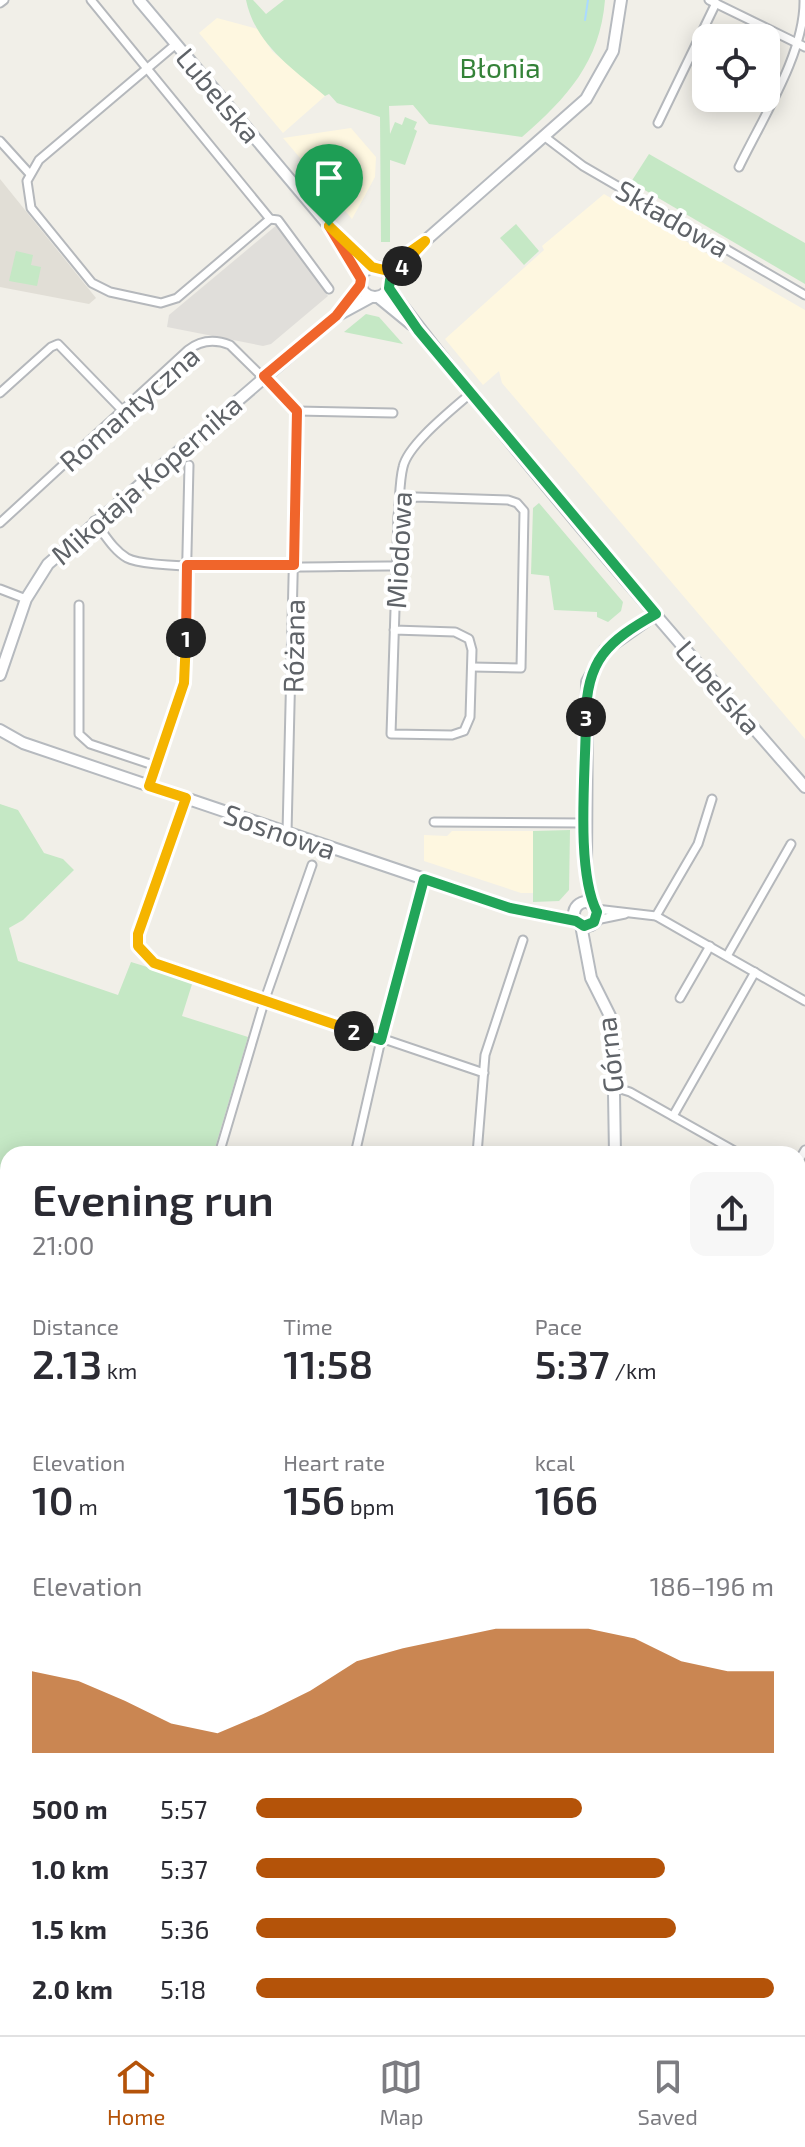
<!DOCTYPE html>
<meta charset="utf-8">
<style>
:root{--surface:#fff;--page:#f7f7f7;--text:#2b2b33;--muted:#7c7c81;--line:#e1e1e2;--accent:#b45309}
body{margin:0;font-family:"Exo 2",sans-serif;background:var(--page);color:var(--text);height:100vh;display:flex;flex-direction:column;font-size:30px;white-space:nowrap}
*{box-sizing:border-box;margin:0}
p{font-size:26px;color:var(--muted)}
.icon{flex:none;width:44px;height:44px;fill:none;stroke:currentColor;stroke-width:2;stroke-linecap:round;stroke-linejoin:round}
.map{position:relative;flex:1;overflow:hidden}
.drawer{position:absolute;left:0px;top:1146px;width:806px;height:890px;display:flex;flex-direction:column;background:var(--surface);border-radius:24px 24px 0 0;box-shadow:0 4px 20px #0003}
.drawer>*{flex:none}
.controls{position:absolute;left:692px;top:24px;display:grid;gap:16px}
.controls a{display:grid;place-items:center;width:88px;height:88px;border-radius:16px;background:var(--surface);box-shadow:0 4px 20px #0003;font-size:40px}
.pin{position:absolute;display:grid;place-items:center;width:68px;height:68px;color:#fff;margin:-82px -34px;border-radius:50% 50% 50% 0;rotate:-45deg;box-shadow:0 0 8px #0007}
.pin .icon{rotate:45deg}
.km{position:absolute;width:40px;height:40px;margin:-20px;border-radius:50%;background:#222;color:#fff;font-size:22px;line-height:40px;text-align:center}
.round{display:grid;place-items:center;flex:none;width:84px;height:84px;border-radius:16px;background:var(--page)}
.head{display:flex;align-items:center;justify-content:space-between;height:136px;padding:0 32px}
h1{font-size:44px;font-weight:600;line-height:60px}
.metrics{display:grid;grid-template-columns:repeat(3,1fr);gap:12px;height:136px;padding:8px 32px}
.metrics div{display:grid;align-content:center}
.metrics b{font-size:40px;font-weight:600}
.metrics small{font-size:22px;font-weight:400}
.metrics p{font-size:22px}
.chart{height:224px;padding:16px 32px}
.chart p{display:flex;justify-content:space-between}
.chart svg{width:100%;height:144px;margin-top:8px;fill:var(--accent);opacity:.7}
ul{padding:0 32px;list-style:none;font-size:26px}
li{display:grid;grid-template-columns:128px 96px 1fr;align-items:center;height:60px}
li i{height:20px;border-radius:10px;background:var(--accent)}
.tab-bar{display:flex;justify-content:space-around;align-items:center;height:112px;border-top:2px solid var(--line);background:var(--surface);font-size:22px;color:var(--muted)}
.tab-bar a{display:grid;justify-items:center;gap:4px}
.tab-bar .on{color:var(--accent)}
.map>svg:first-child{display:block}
.commercial{fill:#fef7e0}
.industrial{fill:#e0deda}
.education{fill:#e1ded6}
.green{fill:#c5e8c5}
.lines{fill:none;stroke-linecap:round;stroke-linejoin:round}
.stream{stroke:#aadaff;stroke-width:2}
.street-casing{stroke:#b5b8bc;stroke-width:11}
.secondary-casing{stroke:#b6babf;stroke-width:14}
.street{stroke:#fff;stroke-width:7}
.secondary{stroke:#fff;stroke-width:10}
.split-1-casing{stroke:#fff;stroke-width:16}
.split-2-casing{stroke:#fff;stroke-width:16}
.split-3-casing{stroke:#fff;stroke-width:16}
.split-4-casing{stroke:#fff;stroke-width:16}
.split-5-casing{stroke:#fff;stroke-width:16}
.split-1{stroke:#f0652b;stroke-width:10}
.split-2{stroke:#f5b400;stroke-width:10}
.split-3{stroke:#22a559;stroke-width:10}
.split-4{stroke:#22a559;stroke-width:10}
.split-5{stroke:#f5b400;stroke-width:10}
.labels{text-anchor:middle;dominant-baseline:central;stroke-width:8;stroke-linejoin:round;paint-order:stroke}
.park-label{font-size:28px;fill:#348238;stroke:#fff}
.street-label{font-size:28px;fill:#5f6368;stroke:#fff}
</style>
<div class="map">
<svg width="805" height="2035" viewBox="0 0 805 2035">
<rect width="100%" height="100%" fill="#f1efe8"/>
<g class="commercial">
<polygon points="217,18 258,29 272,51 325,96 283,133 199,33"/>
<polygon points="351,128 376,157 375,177 352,219 283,138"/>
<polygon points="604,194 805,310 805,739 502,383 499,371 483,385 445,339 544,250 542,246"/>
<polygon points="452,831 533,831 533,893 521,893 424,861 424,835 447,836"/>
</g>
<polygon class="industrial" points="278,224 328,296 271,344 263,346 167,327 169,315"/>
<polygon class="education" points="0,179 96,298 89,304 0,287"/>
<g class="green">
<path d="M246,0H253L266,14L284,0H605C600,62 567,98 522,137L429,124L413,105L389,106L390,134L395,122L402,125L405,117L417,122L414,129L417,131L405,165L390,160V242H381L380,117L337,103L329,94L325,96C293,69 255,44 246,0Z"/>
<polygon points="649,154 805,243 805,284 631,182"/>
<polygon points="516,224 539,251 524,265 500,238"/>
<polygon points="16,251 33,255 31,265 41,267 37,286 9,281"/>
<polygon points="366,314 379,317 403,344 344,332"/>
<polygon points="539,503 623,602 621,611 608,622 597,617 597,612 554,610 549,576 531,574 533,508"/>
<polygon points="0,804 18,810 44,853 63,859 74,870 23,920 9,928 18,961 118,995 131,962 193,981 182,1016 248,1037 215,1148 207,1154 8,1154 8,2028 619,2028 627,2035 0,2035"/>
<polygon points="570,830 569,890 559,901 533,902 533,831"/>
</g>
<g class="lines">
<polyline class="stream" points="585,20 588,0"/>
<defs>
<g id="street">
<polyline points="91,0 270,219 278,220 329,289"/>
<polyline points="709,0 805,47"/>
<polyline points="0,3 4,0"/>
<polyline points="176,44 39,160 27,181 31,208 92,283 110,292 161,303 177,298 270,219"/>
<polyline points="658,123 716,3"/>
<polyline points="545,137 583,166 805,295"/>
<polyline points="0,141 29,173"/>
<path d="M739,167C762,119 805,53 804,0"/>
<polyline points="0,393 51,347 58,344 122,410"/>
<polyline points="297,411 393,413"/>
<polyline points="403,503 416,497 508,500 517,503 524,511 521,668 472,667"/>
<path d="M94,521C104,533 113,550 127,558C154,573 352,565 396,566"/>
<path d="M0,523L188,350C201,340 215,339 230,345L297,411L287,833"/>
<polyline points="0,589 26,599"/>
<polyline points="79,605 79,734 90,744 156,766"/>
<path d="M394,630L455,632L469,639L472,650L470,717L464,731L452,735L391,734L398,516C400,501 399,483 403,467C408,444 453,409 471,393"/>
<polyline points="149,786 184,683 189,465"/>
<polyline points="186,798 138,934 138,946 148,959 484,1073"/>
<polyline points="434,822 585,823"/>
<polyline points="596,909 656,916 805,1001"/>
<polyline points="656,916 698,844 712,799"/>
<polyline points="596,920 625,914"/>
<polyline points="727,956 791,844"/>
<polyline points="680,998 710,946"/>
<polyline points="614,1087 630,1092 740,1154"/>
<polyline points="673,1116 755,972"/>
<polyline points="219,1154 265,999 312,865"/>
<polyline points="355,1154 381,1040 424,879"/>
<polyline points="477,1154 485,1055 523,940"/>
<polyline points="798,1162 805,1150"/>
<polyline points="798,1187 805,1191"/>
<polyline points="798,1420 805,1408"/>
<polyline points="798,1427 805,1431"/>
<polyline points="798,1525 805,1512"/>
<polyline points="798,1691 805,1697"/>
<polyline points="798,1843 805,1842"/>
</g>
<g id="secondary">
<polyline points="139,0 329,226 372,267"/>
<polyline points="338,241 361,279"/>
<circle cx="375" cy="282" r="15"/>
<polyline points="384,270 425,241 586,99 613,51 621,0"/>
<polyline points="390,280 412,254"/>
<path d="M389,288C519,460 663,624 805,787"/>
<polyline points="378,297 411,324"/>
<polyline points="340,311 360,285"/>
<polyline points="0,675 26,599 48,564 336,316 371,297"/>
<polyline points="0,730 23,743 510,908 576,921"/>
<circle cx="586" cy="914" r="12"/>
<polyline points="591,904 586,873 587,682 605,650 656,614"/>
<polyline points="581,925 591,978 610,1016 613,1033 615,1154"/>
<polyline points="701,2028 702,2035"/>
</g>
</defs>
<use href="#street" class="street-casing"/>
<use href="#secondary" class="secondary-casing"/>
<use href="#street" class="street"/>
<use href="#secondary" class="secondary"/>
</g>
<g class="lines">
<defs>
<polyline id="split-1" points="186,638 187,565 294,565 297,411 264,376 336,316 360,285 361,279 329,226"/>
<polyline id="split-2" points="186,638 184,683 149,786 186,798 138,934 138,946 154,963 354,1031"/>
<path id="split-3" d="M354,1031L381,1040L424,879L510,908L576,921L584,926L594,922L597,912C575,869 586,768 586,717"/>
<path id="split-4" d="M402,266L390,280L389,288L418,330L656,614C608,641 586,660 586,717"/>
<polyline id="split-5" points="329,226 372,267 384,270 425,241 402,266"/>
</defs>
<use href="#split-1" class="split-1-casing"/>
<use href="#split-2" class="split-2-casing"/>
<use href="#split-3" class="split-3-casing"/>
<use href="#split-4" class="split-4-casing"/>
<use href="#split-5" class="split-5-casing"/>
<use href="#split-1" class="split-1"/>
<use href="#split-2" class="split-2"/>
<use href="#split-3" class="split-3"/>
<use href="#split-4" class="split-4"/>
<use href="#split-5" class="split-5"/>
</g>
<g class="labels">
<g class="park-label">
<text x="500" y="67">Błonia</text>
</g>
<g class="street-label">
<text transform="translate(219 95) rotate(50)">Lubelska</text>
<text transform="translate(673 218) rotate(30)">Składowa</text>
<text transform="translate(129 408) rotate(-41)">Romantyczna</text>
<text transform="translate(146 479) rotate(-41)">Mikołaja Kopernika</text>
<text transform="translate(398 550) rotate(-87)">Miodowa</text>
<text transform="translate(293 646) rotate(-89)">Różana</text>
<text transform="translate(719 687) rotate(49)">Lubelska</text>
<text transform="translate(280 831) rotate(19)">Sosnowa</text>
<text transform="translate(609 1055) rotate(-96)">Górna</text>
</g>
</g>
</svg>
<div class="controls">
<a><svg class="icon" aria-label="locate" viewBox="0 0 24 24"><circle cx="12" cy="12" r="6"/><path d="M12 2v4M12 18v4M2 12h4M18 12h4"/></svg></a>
</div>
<div class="pin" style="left:329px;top:226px;background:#1e9e55"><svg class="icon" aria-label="arrive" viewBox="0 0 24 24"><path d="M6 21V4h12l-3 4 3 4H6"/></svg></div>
<b class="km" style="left:186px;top:638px">1</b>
<b class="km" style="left:354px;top:1031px">2</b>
<b class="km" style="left:586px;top:717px">3</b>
<b class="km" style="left:402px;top:266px">4</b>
<section class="drawer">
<div class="head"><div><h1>Evening run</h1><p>21:00</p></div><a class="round"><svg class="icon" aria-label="share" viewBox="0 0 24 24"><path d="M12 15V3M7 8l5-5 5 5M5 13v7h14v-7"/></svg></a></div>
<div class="metrics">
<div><p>Distance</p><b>2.13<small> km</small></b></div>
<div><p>Time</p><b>11:58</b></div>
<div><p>Pace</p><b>5:37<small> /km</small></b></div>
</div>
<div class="metrics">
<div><p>Elevation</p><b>10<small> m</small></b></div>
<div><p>Heart rate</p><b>156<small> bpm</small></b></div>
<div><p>kcal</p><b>166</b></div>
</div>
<div class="chart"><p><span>Elevation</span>186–196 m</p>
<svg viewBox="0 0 160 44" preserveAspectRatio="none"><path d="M0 44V19L10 22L20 28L30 35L40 38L50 32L60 25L70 16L80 12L90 9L100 6L110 6L120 6L130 9L140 16L150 19L160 19V44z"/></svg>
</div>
<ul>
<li><b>500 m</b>5:57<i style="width:63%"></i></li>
<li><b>1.0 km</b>5:37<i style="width:79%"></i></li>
<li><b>1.5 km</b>5:36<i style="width:81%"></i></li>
<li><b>2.0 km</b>5:18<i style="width:100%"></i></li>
</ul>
</section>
</div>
<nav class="tab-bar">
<a class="on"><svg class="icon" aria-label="home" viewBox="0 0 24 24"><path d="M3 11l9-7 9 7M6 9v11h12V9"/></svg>Home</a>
<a><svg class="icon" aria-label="map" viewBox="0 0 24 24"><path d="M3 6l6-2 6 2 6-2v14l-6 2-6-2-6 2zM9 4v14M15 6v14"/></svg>Map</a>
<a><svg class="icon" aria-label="saved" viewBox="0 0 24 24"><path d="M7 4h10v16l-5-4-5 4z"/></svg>Saved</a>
</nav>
